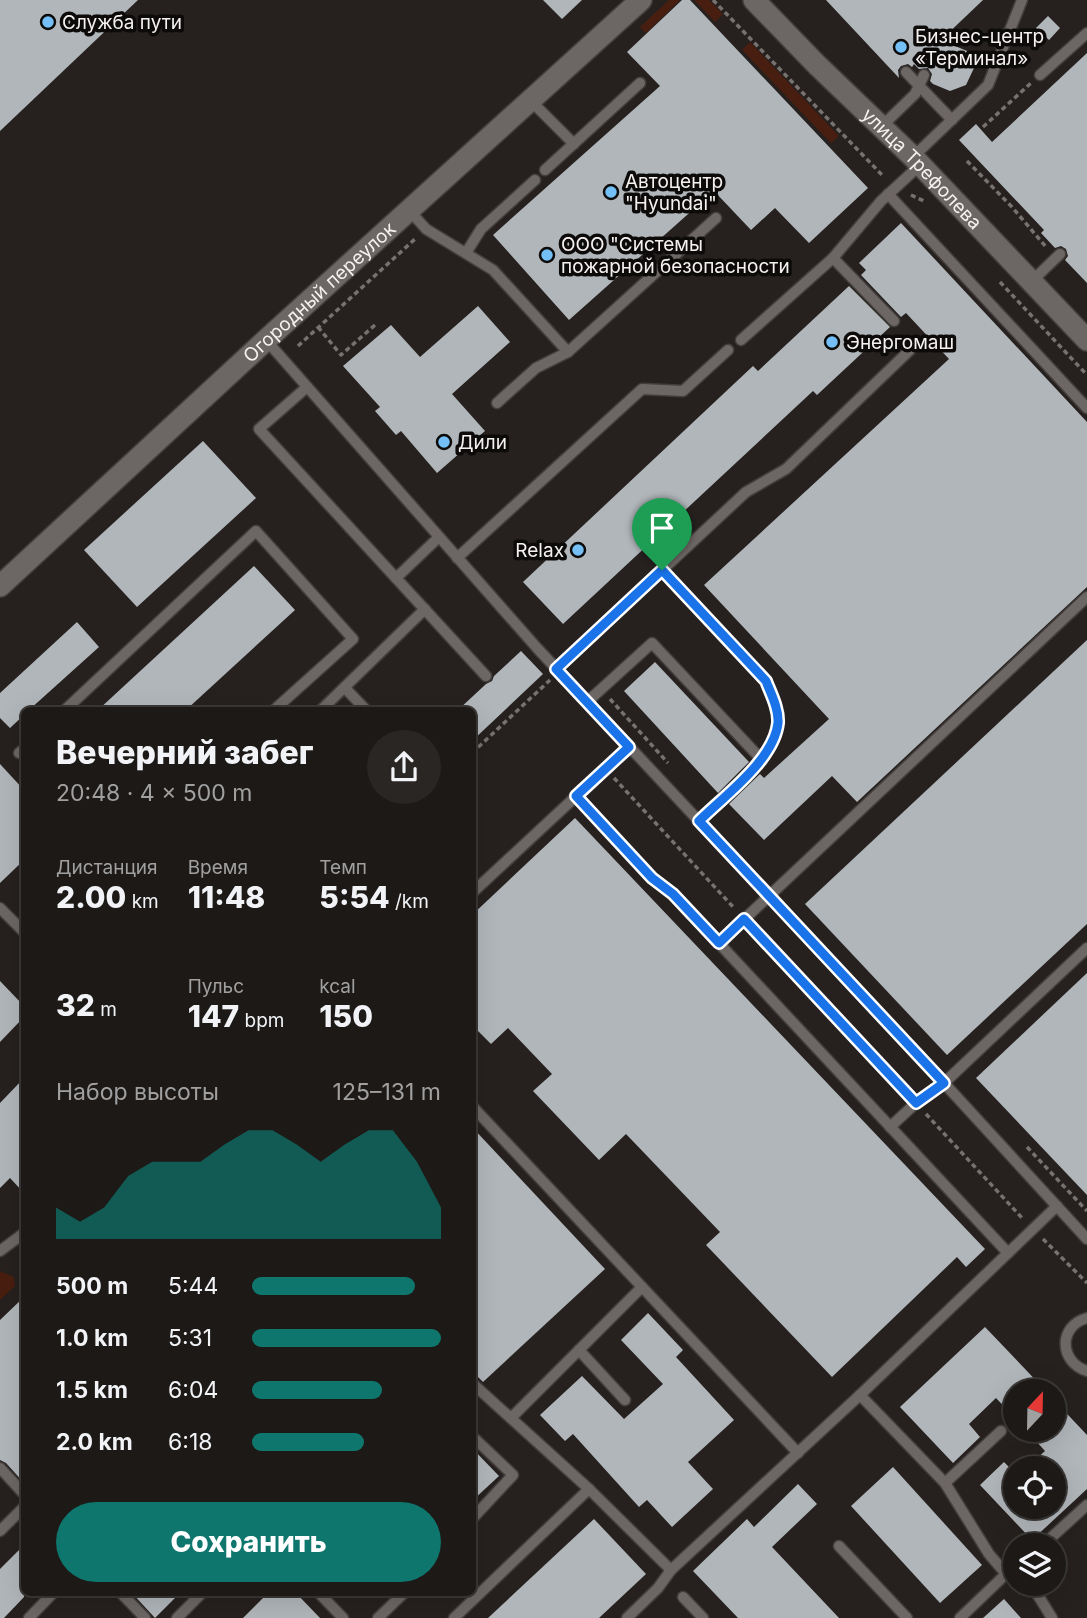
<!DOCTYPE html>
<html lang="ru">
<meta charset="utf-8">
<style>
:root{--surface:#1c1917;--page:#292624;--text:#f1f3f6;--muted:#a0a0a1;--line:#3a3836;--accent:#0f766e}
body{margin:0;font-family:Inter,sans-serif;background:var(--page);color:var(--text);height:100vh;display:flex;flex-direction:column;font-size:26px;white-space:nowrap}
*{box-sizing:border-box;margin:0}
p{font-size:23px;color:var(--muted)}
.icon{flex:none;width:38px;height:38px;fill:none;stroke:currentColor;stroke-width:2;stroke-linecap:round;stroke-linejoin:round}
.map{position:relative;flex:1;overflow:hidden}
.sheet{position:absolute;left:21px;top:707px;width:455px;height:889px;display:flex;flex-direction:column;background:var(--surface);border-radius:10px;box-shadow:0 7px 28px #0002,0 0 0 2px var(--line)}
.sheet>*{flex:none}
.needle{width:46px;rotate:22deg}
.controls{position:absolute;left:1003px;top:1379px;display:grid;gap:14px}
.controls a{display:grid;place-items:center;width:63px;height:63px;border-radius:50%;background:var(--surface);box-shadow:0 7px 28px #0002,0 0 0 2px var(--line);font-size:35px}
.pin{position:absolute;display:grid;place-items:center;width:60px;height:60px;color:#fff;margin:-72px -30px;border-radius:50% 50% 50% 0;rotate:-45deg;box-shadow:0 0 7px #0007}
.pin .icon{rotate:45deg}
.round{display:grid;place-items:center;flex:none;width:74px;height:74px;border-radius:37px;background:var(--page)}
.head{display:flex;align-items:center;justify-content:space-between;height:119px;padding:0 35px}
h1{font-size:32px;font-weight:800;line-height:52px}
.metrics{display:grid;grid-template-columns:repeat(3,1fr);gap:10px;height:119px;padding:7px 35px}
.metrics div{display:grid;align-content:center}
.metrics b{font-size:30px;font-weight:800}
.metrics small{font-size:19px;font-weight:400}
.metrics p{font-size:19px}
.chart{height:196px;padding:14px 35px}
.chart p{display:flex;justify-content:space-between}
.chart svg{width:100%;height:126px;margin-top:7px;fill:var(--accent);opacity:.7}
.button{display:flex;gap:14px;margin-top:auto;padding:14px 35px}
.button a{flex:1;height:80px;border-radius:42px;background:var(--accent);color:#fff;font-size:28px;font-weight:800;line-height:80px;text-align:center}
ul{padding:0 35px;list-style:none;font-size:23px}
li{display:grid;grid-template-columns:112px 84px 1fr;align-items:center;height:52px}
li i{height:18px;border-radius:9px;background:var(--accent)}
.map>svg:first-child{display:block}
.green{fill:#481e10}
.building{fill:#b1b6ba}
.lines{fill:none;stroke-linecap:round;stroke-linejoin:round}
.service-casing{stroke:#423e3c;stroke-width:13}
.minor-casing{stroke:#423e3c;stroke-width:24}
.path{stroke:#777270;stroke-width:3.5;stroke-dasharray:5 3.5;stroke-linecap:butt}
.service{stroke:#6c6664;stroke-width:10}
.minor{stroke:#6c6664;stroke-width:21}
.route-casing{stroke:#fff;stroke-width:14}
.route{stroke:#1a73e8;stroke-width:9}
.poi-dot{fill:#74c0f6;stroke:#0d0b0a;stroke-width:2.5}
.labels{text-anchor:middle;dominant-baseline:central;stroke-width:7;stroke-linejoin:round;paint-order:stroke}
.poi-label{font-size:19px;fill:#f5f1f0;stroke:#0d0b0a;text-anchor:start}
.street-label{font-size:19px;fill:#f5f1f0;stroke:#0d0b0a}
</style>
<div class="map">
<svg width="1087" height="1618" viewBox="0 0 1087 1618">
<rect width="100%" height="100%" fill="#26211f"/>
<g class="green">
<polygon points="669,0 680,0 646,33 640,27"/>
<polygon points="694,0 709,0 723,14 715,22"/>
<polygon points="750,42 839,136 831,143 742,50"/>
<polygon points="0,1271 14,1277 15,1286 0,1300"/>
</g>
<g class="building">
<polygon points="0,0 138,0 0,131"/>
<polygon points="543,0 582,0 562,19"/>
<polygon points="682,0 690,0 868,188 809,243 775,208 751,230 714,191 569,320 493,235 660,86 627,52"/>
<polygon points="826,0 983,0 941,40 967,51 974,68 966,85 950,91 933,84 930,81 932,74 928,68 919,69 914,64 912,67 908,64 901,66 898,70 899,78"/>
<polygon points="1048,16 1060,28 1049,40 1036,28"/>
<polygon points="1087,53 1087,283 1065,260 1068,256 1066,249 1061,246 1055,248 1041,233 1044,230 959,140 976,124 992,142"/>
<polygon points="901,223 1087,422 1087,587 857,802 832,776 764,840 729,804 760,774 764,778 829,719 704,585 949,359 906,313 901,317 861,275 866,270 859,263"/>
<polygon points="849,286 890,327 817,395 813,391 563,624 523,582 753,366 758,371"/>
<polygon points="478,306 510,342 452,394 485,431 437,473 401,431 396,435 375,411 380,407 343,366 391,325 420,357"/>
<polygon points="203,441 256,498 137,607 84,550"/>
<polygon points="254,566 295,610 186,710 98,710"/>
<polygon points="77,622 99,647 29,710 24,710 24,715 10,728 0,718 0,693"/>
<polygon points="1087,640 1087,924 947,1055 805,904"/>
<polygon points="521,651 543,674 472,741 472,710 458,710 486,684 492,681 494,676"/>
<polygon points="655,662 749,762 718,793 624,691"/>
<polygon points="0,764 24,790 24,860 0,883"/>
<polygon points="575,818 985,1249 966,1267 957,1257 832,1377 706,1245 720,1232 626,1134 599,1160 533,1091 552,1074 508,1028 491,1044 472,1025 472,915"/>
<polygon points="1087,973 1087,1195 976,1078"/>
<polygon points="0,981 24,1006 24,1017 0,1042"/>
<polygon points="24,1078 24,1193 10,1178 0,1188 0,1103"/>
<polygon points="472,1127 605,1269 483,1382 472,1371"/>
<polygon points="24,1297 24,1483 6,1463 0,1460 0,1320"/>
<polygon points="648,1313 683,1350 676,1357 734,1420 688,1462 713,1489 672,1527 647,1500 639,1507 573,1434 565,1441 540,1415 582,1376 624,1419 663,1384 621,1340"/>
<polygon points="985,1327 1046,1391 1015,1391 1015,1418 996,1398 969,1424 980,1437 953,1463 900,1407"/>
<polygon points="1054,1400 1087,1435 1087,1489 1032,1540 980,1485 1004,1462 1015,1473 1015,1507 1054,1507 1054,1468 1026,1468 1045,1451 1026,1430 1054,1430"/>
<polygon points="472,1448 499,1476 472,1501"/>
<polygon points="893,1467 982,1565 940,1603 851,1506"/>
<polygon points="798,1484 817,1504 772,1547 839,1618 738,1618 693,1571 747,1519 754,1527"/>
<polygon points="594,1519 646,1574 599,1618 488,1618"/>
<polygon points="24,1545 24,1597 4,1618 0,1618 0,1569"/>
<polygon points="131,1592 181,1592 155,1618"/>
<polygon points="269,1592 295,1592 320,1618 243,1618"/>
<polygon points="1004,1599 1021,1618 983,1618"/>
</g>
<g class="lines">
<defs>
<g id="service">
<polyline points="906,72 952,120"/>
<polyline points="1040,75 1087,33"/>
<polyline points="530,100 574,144"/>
<polyline points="881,127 915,94 924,75"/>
<polyline points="913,157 988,85 1022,0"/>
<polyline points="545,170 640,83"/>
<polyline points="888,194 1087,408"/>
<polyline points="409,210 426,229 493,270 568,352"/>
<polyline points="466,253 481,229 535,180"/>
<polyline points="833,258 894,321"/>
<polyline points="1032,281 1060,254"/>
<polyline points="266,340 537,648 944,1083 1087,1239"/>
<polyline points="741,340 833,258 881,201 920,165"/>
<polyline points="307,387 259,429 486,676"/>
<polyline points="497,403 536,368 568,352 716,218"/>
<polyline points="457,558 642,389 683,391 728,350"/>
<path d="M662,570L766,681C771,694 779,709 778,723C774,760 724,796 699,821"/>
<polyline points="396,578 439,537"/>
<polyline points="556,669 746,492 786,469 910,350"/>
<polyline points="345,688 366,710"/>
<polyline points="587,702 652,643 762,760"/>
<polyline points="65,710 256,531 353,639 274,710"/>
<polyline points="321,710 425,609"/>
<polyline points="19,753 24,749"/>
<polyline points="576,796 652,878 673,894 1008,1253"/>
<polyline points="472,893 629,747"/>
<polyline points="0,908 24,932"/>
<polyline points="719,943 1087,597"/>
<polyline points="472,1106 798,1453"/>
<polyline points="890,1127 916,1103 944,1083 1087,948"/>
<polyline points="0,1251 24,1233"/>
<path d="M1087,1318C1058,1326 1059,1362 1087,1371"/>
<polyline points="579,1350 625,1400"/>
<polyline points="472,1383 589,1489 671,1570"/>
<polyline points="860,1395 945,1483 989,1554 1006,1574"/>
<polyline points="511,1418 642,1287"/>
<polyline points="472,1436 513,1475 472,1519"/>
<polyline points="0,1468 24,1494"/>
<polyline points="945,1483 1001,1431"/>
<polyline points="0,1531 24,1507"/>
<polyline points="1043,1545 1087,1505"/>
<polyline points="839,1546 907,1618"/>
<polyline points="1031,1584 1052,1618"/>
<polyline points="120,1592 145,1618"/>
<polyline points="318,1592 343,1618"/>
<polyline points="683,1597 703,1618"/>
<polyline points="29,1618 54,1592"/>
<polyline points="177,1618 203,1592"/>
<polyline points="378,1618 405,1592"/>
<polyline points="454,1618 589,1489"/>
<polyline points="627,1618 658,1588 671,1570 860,1395 1057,1206"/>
<polyline points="960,1618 1006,1574 1015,1569"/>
</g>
<g id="minor">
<path id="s1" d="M754,0L817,65L913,157L1087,340"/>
<path id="s2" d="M0,586L266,340L641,0"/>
</g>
</defs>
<use href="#service" class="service-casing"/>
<use href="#minor" class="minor-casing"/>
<g class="path">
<polyline points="713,0 884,177"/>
<polyline points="983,127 1031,83"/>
<polyline points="967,161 1012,207 1046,247"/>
<polyline points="911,195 926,202"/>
<polyline points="1000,282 1087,375"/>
<polyline points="318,327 341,355 375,325"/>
<polyline points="298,346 415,239"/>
<polyline points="610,699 668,763"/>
<polyline points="472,753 550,680"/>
<polyline points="614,778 735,909"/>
<polyline points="754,930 907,1093"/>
<polyline points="926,1114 1023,1219"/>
<polyline points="1027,1147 1087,1211"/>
<polyline points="1043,1239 1087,1283"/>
</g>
<use href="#service" class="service"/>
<use href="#minor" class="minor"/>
</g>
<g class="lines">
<defs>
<path id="route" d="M662,570L766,681C771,694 779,709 778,723C774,760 724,796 699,821L944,1083L916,1103L744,919L719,943L673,894L652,878L576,796L629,747L556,669Z"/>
</defs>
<use href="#route" class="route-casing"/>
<use href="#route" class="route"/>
</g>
<g class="poi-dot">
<circle cx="48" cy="22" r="7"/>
<circle cx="901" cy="47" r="7"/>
<circle cx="611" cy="192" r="7"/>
<circle cx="547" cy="255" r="7"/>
<circle cx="832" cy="342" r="7"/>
<circle cx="444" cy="442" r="7"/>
<circle cx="578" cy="550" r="7"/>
</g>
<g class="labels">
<g class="poi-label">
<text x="62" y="22">Служба пути</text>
<text x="915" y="36">Бизнес-центр<tspan x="915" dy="22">«Терминал»</tspan></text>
<text x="625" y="181">Автоцентр<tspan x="625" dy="22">"Hyundai"</tspan></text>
<text x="561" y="244">ООО "Системы<tspan x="561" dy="22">пожарной безопасности</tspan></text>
<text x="846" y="342">Энергомаш</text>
<text x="458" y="442">Дили</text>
<text x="564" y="550" text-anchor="end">Relax</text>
</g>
<g class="street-label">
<text stroke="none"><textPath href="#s1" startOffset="238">улица Трефолева</textPath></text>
<text stroke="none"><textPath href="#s2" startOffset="434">Огородный переулок</textPath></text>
</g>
</g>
</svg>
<div class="controls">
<a><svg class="needle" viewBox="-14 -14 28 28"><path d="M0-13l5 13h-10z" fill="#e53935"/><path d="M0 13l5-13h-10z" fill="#a0a0a1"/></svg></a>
<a><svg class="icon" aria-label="locate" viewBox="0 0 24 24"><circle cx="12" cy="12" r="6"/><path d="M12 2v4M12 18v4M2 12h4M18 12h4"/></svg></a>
<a><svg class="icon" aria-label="layers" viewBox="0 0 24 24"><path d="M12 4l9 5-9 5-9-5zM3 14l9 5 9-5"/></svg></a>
</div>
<div class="pin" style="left:662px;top:570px;background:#1e9e55"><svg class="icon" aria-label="arrive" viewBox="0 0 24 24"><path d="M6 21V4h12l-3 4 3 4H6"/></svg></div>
<section class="sheet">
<div class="head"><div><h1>Вечерний забег</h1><p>20:48 · 4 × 500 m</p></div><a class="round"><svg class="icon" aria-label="share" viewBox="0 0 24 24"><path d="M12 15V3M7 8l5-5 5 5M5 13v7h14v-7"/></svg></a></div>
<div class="metrics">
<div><p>Дистанция</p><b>2.00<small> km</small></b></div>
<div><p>Время</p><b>11:48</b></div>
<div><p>Темп</p><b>5:54<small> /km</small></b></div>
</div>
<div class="metrics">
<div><b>32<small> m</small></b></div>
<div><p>Пульс</p><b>147<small> bpm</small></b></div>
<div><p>kcal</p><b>150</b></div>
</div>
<div class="chart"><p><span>Набор высоты</span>125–131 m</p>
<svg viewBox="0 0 160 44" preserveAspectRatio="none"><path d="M0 44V33L10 38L20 33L30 22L40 17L50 17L60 17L70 11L80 6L90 6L100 11L110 17L120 11L130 6L140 6L150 17L160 33V44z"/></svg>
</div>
<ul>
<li><b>500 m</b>5:44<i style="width:86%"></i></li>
<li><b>1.0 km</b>5:31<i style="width:100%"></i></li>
<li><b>1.5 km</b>6:04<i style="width:69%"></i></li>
<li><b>2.0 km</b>6:18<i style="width:59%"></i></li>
</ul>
<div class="button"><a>Сохранить</a></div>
</section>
</div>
